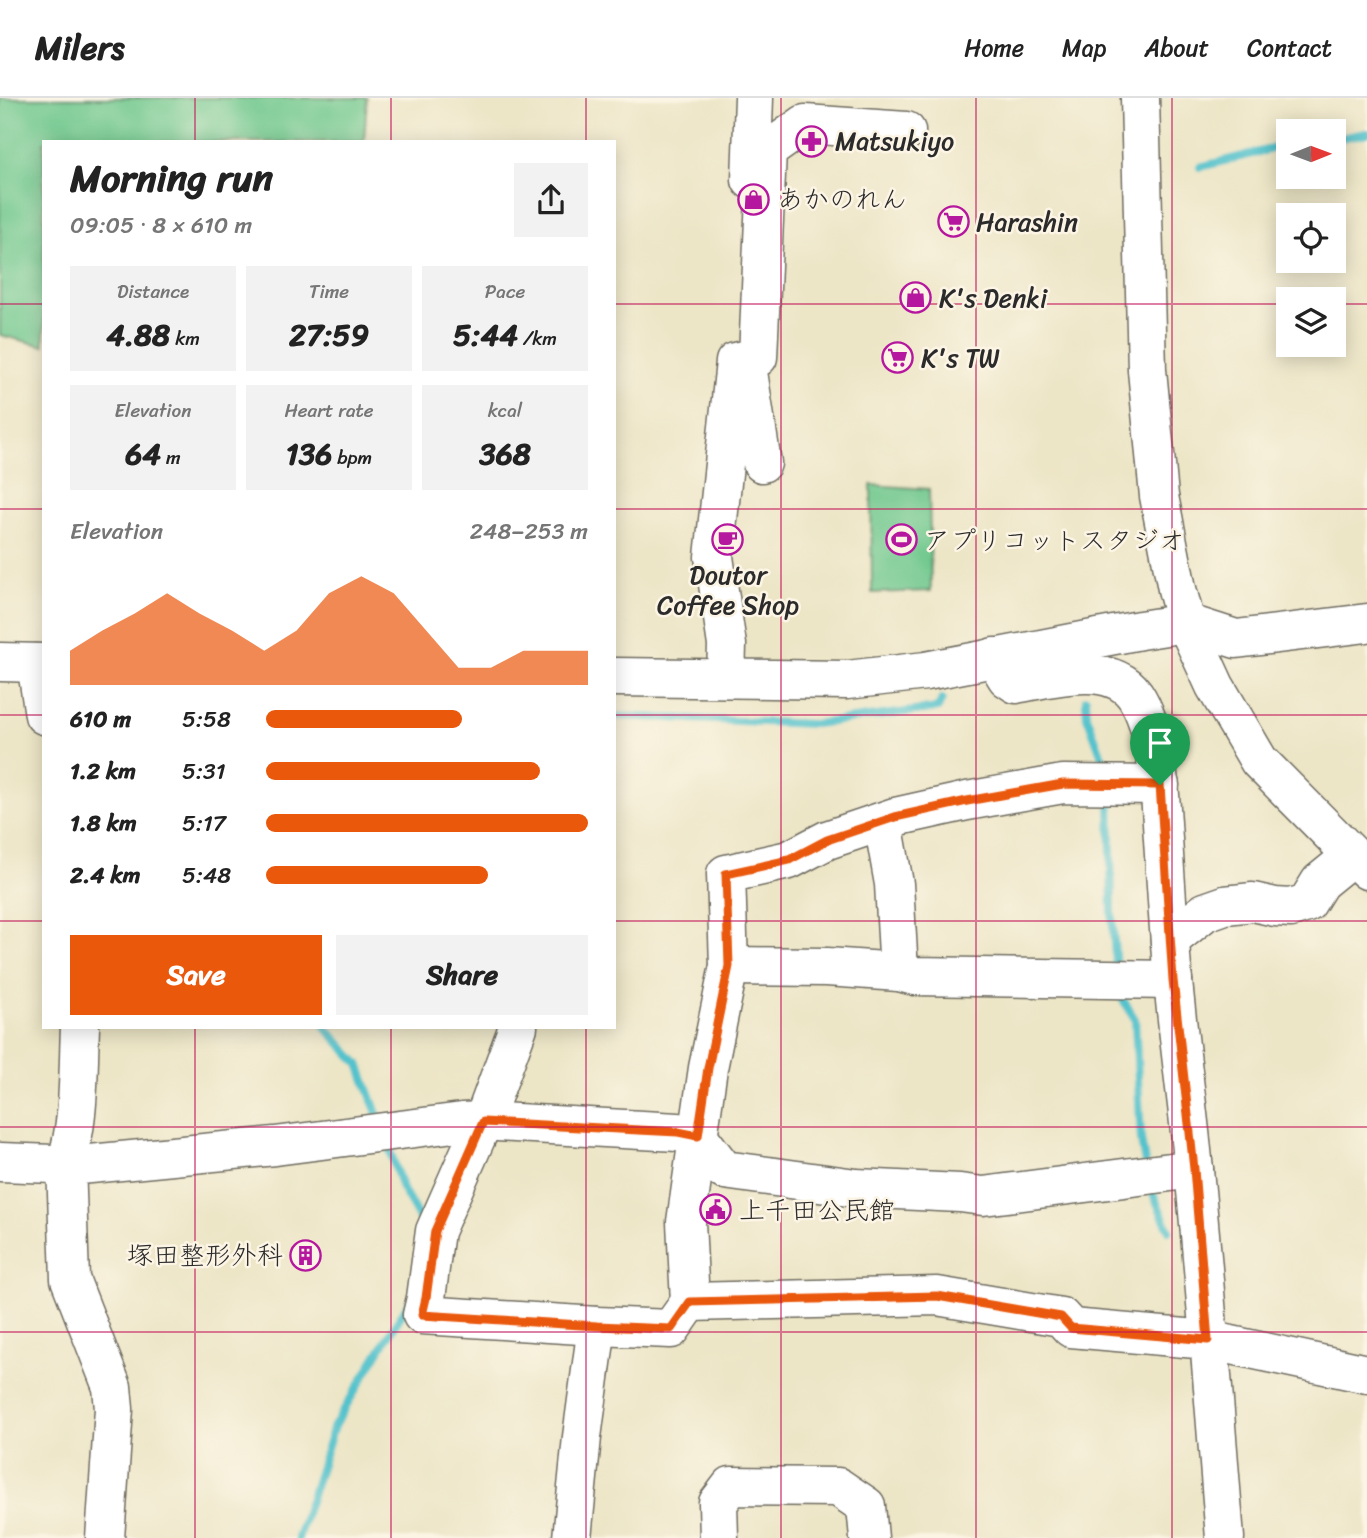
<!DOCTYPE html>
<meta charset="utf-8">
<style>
:root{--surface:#fff;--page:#f2f2f2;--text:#222;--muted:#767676;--line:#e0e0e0;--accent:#ea580c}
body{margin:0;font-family:Sriracha,"Klee One",sans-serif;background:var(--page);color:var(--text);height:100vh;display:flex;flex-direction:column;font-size:26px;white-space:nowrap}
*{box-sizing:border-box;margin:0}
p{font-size:23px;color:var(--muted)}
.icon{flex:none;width:38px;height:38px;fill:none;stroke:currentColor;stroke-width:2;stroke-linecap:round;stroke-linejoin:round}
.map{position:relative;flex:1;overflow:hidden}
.drawer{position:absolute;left:42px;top:42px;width:574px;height:889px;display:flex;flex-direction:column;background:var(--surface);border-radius:0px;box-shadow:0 4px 18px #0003}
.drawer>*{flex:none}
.needle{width:46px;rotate:89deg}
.buttons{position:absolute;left:1276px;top:21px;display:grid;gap:14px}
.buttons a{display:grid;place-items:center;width:70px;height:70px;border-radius:0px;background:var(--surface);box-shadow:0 4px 18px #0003;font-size:35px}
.pin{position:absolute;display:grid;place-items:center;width:60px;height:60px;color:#fff;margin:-72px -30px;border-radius:50% 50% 50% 0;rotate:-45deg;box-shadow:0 0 7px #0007}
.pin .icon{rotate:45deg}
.round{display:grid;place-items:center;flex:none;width:74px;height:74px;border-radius:0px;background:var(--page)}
.head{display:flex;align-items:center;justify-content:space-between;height:119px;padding:0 28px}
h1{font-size:38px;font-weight:800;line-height:52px}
.stats{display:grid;grid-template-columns:repeat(3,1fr);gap:10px;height:119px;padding:7px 28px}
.stats div{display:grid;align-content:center;border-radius:0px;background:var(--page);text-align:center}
.stats b{font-size:30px;font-weight:800}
.stats small{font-size:19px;font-weight:400}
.stats p{font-size:19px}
.chart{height:196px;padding:14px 28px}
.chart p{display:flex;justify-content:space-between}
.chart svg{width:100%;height:126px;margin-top:7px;fill:var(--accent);opacity:.7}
.cta{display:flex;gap:14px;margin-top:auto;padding:14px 28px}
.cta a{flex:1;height:80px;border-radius:0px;background:var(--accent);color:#fff;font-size:28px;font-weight:800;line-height:80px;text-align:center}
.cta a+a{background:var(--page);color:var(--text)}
ul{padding:0 28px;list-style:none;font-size:23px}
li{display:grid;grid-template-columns:112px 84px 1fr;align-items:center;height:52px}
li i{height:18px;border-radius:9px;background:var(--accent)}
header{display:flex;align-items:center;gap:42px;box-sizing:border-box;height:98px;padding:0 35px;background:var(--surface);border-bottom:2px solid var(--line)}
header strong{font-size:33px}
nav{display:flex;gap:38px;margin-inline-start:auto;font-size:24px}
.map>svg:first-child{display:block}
.green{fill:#6fc88e;stroke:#4d7a5c;stroke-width:2}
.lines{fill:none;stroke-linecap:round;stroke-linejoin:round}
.stream{stroke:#55c2cc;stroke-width:8}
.minor-casing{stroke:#6f6c61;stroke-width:41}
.minor{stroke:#fff;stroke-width:38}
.route-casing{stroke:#fff;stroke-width:14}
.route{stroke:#ea580c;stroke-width:9}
.grid{fill:none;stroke:#c2185b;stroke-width:2;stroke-opacity:0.55}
.labels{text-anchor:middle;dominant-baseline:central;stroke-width:5;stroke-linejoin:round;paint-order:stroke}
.poi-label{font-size:26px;fill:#2b2b2b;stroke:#fcf5e5;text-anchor:start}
</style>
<header>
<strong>Milers</strong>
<nav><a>Home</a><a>Map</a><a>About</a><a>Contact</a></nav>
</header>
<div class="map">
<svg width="1367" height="1440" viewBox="0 0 1367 1440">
<rect width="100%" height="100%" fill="#fcf5e5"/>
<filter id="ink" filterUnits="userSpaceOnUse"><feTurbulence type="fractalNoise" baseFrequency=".0143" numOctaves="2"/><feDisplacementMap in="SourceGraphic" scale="14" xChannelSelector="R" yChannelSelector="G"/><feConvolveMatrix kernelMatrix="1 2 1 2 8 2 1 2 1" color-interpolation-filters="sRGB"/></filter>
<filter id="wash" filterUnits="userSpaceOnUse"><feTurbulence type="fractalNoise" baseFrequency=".00686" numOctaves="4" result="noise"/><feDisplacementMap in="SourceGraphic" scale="28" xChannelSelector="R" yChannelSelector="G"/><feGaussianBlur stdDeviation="1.57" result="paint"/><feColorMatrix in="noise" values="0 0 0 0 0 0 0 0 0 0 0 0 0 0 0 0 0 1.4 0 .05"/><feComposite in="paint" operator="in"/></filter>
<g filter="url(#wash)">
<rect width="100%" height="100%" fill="#ece5c6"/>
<g class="green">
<polygon points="0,0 367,0 364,44 44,44 44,248 0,237"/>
<polygon points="871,387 929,391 931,493 872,495"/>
</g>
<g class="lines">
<g class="stream">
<polyline points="1334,41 1367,35"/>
<polyline points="1200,69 1271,51 1288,48"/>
<polyline points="1086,601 1087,618 1108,675"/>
<polyline points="614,618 815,626 938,610 942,601"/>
<polyline points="1110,696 1112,814 1116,872"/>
<polyline points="1117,892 1135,921 1141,1042 1145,1065"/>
<polyline points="325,929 359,966 380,1024"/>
<polyline points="387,1043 402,1090 423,1127"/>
<polyline points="1150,1089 1169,1132"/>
<polyline points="298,1440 334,1328 408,1206"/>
</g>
</g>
</g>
<g filter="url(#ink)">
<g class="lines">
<defs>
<g id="minor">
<polyline points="1140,0 1147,272 1159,398 1177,491 1186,525 1215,588 1259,663 1367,772"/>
<polyline points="751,82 754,0"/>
<polyline points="748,274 762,365"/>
<path d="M994,559L1007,580L1016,586C1050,580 1110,562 1135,597C1159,633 1160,698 1163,741C1166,788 1169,836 1173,883C1179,946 1188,1009 1194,1072C1206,1194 1215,1317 1225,1440"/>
<polyline points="0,564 44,565"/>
<polyline points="36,565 44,617"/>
<polyline points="614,579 847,582 926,573 1140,532 1186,525 1236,541 1367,525"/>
<polyline points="726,580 727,547 714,459 735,264 758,259 767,53 805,26 906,33"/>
<polyline points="883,724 894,786 899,874"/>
<polyline points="1170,842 1205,814 1225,807 1253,804 1275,809 1291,810 1307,805 1320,784 1352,758"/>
<polyline points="729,868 827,869 899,874 914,878 1173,882"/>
<path d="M80,929C78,975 80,1022 66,1066L70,1181L112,1289L114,1311L105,1440"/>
<polyline points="518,929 483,1024 435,1133 426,1200 422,1217 597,1228 671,1231 690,1204 686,1124 708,970 729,868 726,776 789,762 827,742 895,719 967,703 1063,686 1160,687"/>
<polyline points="0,1064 80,1067 275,1048 462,1024 480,1023 678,1034 698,1038 724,1072 856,1090 960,1095 983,1098 1194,1071"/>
<polyline points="690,1204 937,1198 1061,1219 1071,1230 1208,1242 1367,1276"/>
<polyline points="572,1440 582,1339 597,1228"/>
<polyline points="719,1440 718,1405 731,1388 838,1389 866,1408 869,1440"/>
</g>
</defs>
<use href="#minor" class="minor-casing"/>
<use href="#minor" class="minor"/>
</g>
</g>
<g class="lines" filter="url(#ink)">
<defs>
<polygon id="route" points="1063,686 1160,687 1173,882 1194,1071 1208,1242 1071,1230 1061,1219 937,1198 690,1204 671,1231 597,1228 422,1217 426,1200 435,1133 483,1024 678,1034 698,1038 708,970 729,868 726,776 789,762 827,742 895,719 967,703"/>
</defs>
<use href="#route" class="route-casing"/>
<use href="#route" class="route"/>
</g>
<path class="grid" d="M195,0V44M391,0V44M586,0V44M781,0V1440M976,0V1440M1172,0V1440M0,206H44M614,206H1288M1334,206H1367M0,411H44M614,411H1367M0,617H44M614,617H1367M0,823H44M614,823H1367M195,929V1440M391,929V1440M586,929V1440M0,1029H1367M0,1234H1367"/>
<defs>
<symbol id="pharmacy-ring" viewBox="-11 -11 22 22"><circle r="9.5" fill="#fcf5e5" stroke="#b5179e" stroke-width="1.5"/><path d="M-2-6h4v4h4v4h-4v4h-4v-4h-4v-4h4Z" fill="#b5179e"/></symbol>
<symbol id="shop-ring" viewBox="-11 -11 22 22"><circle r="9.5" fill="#fcf5e5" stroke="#b5179e" stroke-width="1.5"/><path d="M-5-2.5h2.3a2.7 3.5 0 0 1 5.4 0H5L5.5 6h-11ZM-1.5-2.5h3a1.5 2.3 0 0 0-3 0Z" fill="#b5179e"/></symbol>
<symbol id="supermarket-ring" viewBox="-11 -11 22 22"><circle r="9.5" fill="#fcf5e5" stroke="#b5179e" stroke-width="1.5"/><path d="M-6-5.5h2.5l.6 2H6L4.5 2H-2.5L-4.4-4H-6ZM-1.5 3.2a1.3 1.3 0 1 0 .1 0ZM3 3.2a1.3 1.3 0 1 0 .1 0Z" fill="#b5179e"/></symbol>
<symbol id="cafe-ring" viewBox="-11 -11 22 22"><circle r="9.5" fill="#fcf5e5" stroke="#b5179e" stroke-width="1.5"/><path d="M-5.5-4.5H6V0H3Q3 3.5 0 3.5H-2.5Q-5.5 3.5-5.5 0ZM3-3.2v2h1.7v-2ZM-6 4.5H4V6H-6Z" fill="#b5179e"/></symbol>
<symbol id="stadium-ring" viewBox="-11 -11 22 22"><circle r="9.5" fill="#fcf5e5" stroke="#b5179e" stroke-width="1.5"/><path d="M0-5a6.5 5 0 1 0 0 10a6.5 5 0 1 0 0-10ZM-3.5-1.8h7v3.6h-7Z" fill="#b5179e"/></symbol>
<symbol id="civic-ring" viewBox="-11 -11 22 22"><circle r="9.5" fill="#fcf5e5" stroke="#b5179e" stroke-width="1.5"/><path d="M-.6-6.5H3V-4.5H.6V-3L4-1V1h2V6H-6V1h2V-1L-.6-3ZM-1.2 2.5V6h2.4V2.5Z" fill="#b5179e"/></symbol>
<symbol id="building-ring" viewBox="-11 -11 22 22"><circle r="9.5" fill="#fcf5e5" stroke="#b5179e" stroke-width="1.5"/><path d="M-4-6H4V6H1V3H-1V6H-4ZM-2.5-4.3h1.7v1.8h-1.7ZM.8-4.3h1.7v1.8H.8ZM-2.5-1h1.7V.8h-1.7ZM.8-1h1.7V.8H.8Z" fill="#b5179e"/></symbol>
</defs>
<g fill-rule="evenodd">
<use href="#pharmacy-ring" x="794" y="26" width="35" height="35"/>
<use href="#shop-ring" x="736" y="84" width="35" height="35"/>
<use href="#supermarket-ring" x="936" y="106" width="35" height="35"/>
<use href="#shop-ring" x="898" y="182" width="35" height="35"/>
<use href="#supermarket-ring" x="880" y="242" width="35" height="35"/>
<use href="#cafe-ring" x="710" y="424" width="35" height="35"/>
<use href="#stadium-ring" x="884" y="424" width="35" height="35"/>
<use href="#civic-ring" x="698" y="1094" width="35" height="35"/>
<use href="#building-ring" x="288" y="1140" width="35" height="35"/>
</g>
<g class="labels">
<g class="poi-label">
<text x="835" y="43">Matsukiyo</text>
<text x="777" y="101">あかのれん</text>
<text x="976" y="124">Harashin</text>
<text x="939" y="200">K's Denki</text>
<text x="921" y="260">K's TW</text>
<text x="924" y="442">アプリコットスタジオ</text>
<text x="728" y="477" text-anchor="middle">Doutor<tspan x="728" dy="30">Coffee Shop</tspan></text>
<text x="739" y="1112">上千田公民館</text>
<text x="283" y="1157" text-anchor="end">塚田整形外科</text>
</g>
</g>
</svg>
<div class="buttons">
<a><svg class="needle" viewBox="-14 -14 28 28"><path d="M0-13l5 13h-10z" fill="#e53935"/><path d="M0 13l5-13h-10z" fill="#767676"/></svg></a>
<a><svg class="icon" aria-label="locate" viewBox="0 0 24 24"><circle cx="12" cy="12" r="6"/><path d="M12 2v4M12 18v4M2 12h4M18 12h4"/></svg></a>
<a><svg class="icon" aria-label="layers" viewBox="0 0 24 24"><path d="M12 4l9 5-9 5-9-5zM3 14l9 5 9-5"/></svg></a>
</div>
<div class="pin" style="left:1160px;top:687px;background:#1e9e55"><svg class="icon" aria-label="arrive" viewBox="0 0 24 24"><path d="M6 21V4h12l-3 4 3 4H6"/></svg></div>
<section class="drawer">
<div class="head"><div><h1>Morning run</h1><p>09:05 · 8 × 610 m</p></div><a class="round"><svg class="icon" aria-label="share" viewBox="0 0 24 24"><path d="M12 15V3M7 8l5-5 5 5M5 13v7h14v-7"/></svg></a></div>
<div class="stats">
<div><p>Distance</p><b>4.88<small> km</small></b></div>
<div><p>Time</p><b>27:59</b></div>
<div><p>Pace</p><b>5:44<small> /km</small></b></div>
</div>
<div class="stats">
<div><p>Elevation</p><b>64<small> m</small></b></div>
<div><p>Heart rate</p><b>136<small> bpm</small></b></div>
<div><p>kcal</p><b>368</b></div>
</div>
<div class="chart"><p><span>Elevation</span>248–253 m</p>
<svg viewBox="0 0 160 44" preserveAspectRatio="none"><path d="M0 44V32L10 25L20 19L30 12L40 19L50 25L60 32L70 25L80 12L90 6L100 12L110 25L120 38L130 38L140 32L150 32L160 32V44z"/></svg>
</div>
<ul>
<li><b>610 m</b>5:58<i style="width:61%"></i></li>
<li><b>1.2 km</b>5:31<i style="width:85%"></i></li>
<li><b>1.8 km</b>5:17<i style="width:100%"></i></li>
<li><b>2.4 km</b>5:48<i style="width:69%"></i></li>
</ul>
<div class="cta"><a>Save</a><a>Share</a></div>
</section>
</div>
